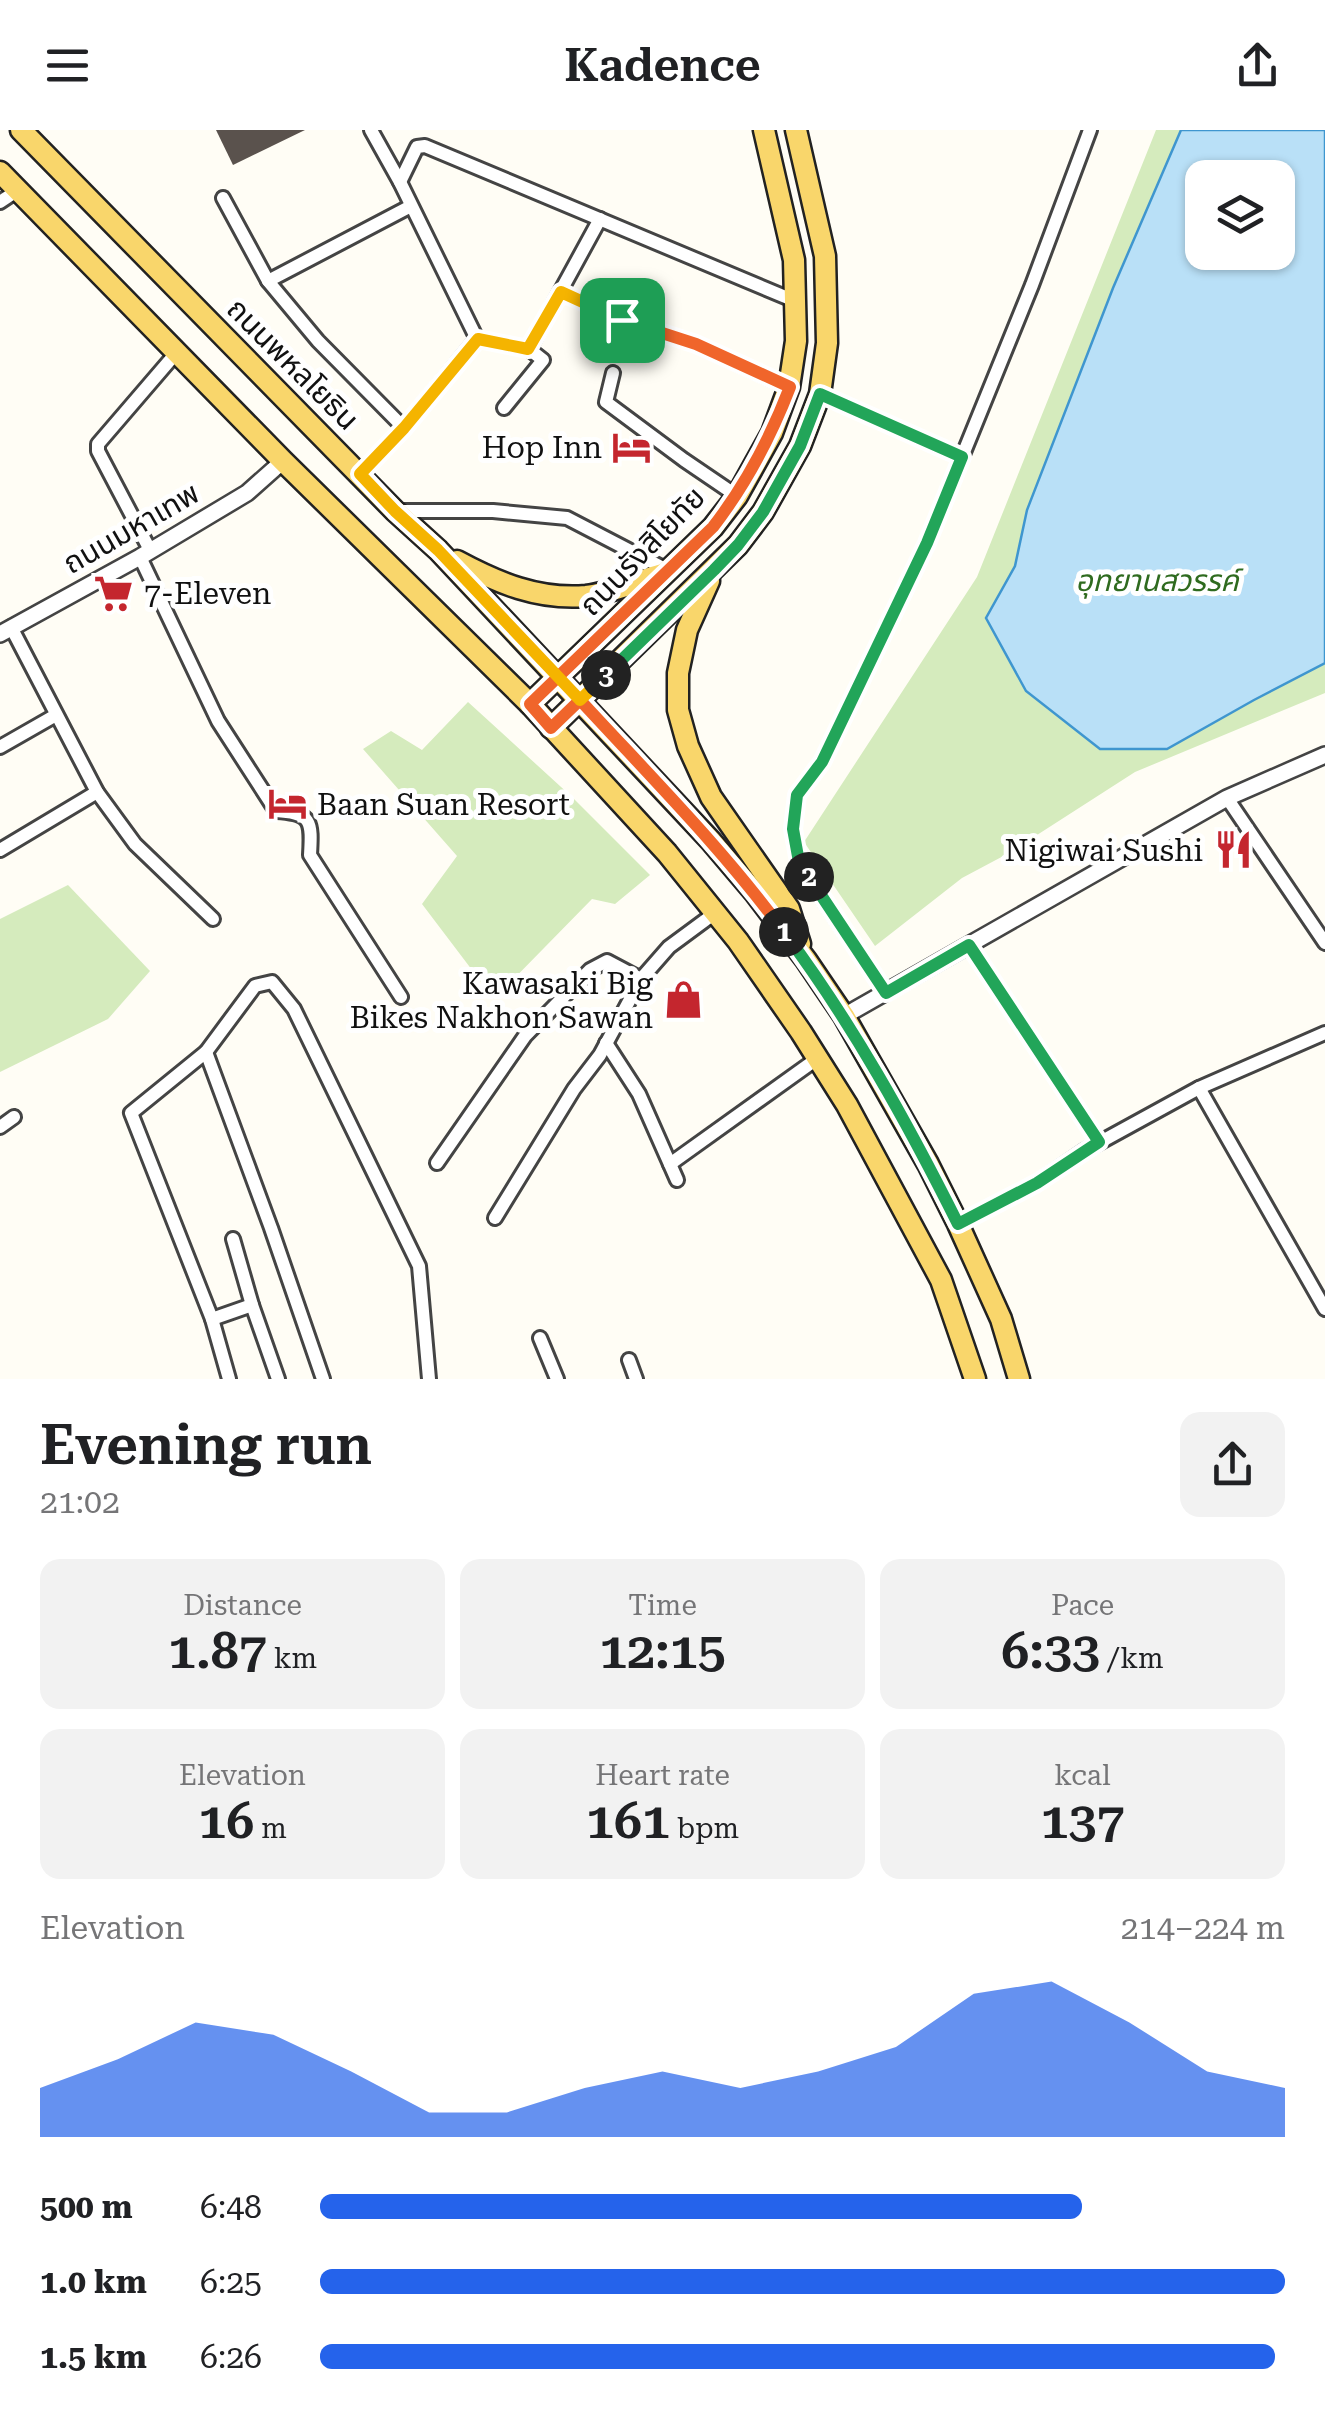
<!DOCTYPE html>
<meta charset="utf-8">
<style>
:root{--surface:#fff;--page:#f2f2f2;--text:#202124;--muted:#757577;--accent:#2563eb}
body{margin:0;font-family:"Roboto Serif","Noto Sans Thai",serif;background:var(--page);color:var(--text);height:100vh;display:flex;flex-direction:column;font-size:38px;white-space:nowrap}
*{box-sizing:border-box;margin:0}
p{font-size:32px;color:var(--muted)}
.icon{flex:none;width:55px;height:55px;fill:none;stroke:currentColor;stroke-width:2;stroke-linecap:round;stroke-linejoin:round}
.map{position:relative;height:1249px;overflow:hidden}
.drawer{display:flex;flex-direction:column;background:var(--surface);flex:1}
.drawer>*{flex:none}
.controls{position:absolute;left:1185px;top:30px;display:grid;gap:20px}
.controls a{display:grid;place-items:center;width:110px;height:110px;border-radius:20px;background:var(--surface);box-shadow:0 2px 8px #0004;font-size:50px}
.pin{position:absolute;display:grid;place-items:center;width:85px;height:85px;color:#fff;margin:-42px;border-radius:20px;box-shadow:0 5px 15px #0006}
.km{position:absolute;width:50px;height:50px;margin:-25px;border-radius:50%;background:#222;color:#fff;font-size:28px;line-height:50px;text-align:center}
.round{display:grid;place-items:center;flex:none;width:105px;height:105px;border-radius:20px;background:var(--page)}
.summary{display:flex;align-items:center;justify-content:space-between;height:170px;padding:0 40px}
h1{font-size:55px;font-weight:600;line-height:75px}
.metrics{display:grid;grid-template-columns:repeat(3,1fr);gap:15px;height:170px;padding:10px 40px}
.metrics div{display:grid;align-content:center;border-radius:20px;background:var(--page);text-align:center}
.metrics b{font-size:50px;font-weight:600}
.metrics small{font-size:28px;font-weight:400}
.metrics p{font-size:28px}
.chart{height:280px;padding:20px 40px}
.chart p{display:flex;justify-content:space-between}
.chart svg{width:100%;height:180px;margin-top:10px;fill:var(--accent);opacity:.7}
ul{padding:0 40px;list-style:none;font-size:32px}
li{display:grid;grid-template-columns:160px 120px 1fr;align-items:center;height:75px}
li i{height:25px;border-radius:12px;background:var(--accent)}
header{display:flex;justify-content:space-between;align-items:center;height:130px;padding:0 40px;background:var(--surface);font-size:45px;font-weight:600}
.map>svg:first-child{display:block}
.green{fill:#d5ebbd;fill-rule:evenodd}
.water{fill:#b9e0f7;stroke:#3f96cf;stroke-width:2.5;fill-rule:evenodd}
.building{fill:#5a524d}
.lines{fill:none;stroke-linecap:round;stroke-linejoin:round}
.minor-casing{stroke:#444;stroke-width:18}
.tertiary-casing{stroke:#444;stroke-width:20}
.primary-casing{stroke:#222;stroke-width:25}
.minor{stroke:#fff;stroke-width:12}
.tertiary{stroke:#fff;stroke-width:15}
.primary{stroke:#f9d66b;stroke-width:20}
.split-1-casing{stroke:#fff;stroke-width:20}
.split-2-casing{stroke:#fff;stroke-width:20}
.split-3-casing{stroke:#fff;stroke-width:20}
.split-4-casing{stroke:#fff;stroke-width:20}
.split-1{stroke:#f0652b;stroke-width:12}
.split-2{stroke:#22a559;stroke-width:12}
.split-3{stroke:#22a559;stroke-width:12}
.split-4{stroke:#f5b400;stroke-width:12}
.labels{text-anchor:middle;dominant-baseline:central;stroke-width:10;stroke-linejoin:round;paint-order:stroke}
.street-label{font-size:30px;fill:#111;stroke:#fff}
.poi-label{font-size:30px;fill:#111;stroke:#fff;text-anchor:end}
.park-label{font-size:30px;font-style:italic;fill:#2f6b1f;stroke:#fff}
</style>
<header><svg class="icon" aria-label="menu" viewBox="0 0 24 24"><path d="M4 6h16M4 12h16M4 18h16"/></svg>Kadence<svg class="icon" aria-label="share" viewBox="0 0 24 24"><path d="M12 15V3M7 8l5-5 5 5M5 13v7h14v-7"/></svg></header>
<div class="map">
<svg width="1325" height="1249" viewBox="0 0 1325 1249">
<rect width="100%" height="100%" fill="#fffdf5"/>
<g class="green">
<path d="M1156,0H1325V563L1135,642L1009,723L962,748L875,816L804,712L977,447ZM1202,48H1278V122H1202Z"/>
<polygon points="468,572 572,667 650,745 615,774 592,769 494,869 422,774 457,726 363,619 391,601 422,620"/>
<polygon points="68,755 150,841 108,889 0,942 0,789"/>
</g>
<path class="water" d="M1181,0H1325V533L1254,570L1167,619H1100L1026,561L986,488L1015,436L1027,380L1113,158ZM1202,48H1278V122H1202Z"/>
<polygon class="building" points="216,0 305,0 233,35"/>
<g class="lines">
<defs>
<g id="minor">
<polyline points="400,52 417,17 425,16 795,171"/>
<polyline points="223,68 268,151 318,211 404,298"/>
<polyline points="0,72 18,60"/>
<polyline points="268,151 411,76"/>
<polyline points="561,162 622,190 696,214 789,257"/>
<polyline points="477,209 529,219 600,89"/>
<polyline points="613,243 606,272 684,330 737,366"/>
<polyline points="820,264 962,327"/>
<polyline points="504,278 543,230 529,219"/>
<polyline points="360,344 404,298 477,209 400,52 371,0"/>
<polyline points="395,381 493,381 567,388 669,441"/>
<polyline points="150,420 98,321 98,314 177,222"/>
<path d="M140,427L218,591L276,681C312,683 312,691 310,725L401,867"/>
<polyline points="11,497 97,662 135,714 213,789"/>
<polyline points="0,617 56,585"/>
<polyline points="1227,668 1325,813"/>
<polyline points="0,720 97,662"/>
<polyline points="969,815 1099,1012"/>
<polyline points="886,863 799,733 793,699 797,665 822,632 927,413 1032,155 1090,0"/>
<polyline points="606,913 639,964 677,1050"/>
<polyline points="206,922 271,1098 323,1249"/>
<polyline points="1199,958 1325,1179"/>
<polyline points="0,997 14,987"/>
<polyline points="437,1033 525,906 590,840 607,831 641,849"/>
<polyline points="670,1034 818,928"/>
<polyline points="495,1088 574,959 600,925 641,849 669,817 715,783"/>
<polyline points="958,1094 1037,1053 1084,1021 1199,958 1325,903"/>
<polyline points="233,1109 252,1175 278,1249"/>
<polyline points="212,1189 252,1175"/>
<polyline points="540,1208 557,1249"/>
<polyline points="629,1230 636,1249"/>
<polyline points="229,1249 212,1189 131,983 206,922 255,856 272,852 294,879 419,1136 429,1249"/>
</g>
<g id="tertiary">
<polyline points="0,504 140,427 247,363 283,331"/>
<polyline points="844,886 1227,668 1325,625"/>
</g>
<g id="primary">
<polyline points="21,0 395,381 438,420 710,710 755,763 806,830 844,886 928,1034 958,1094 1001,1189 1019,1249"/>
<polyline points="0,42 283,331 530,574 667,723 738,811 801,902 847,975 941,1150 975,1249"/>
<path d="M457,431C498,453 538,470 586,466C611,463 638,451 663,444"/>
<polyline points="709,451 687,500 678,543 678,580 688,616 711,667 789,779 800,814"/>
<polyline points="530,574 713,397 737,366 772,303 789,257 796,211 794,130 764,0"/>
<polyline points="551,598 738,415 763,382 800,316 820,264 827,213 825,126 796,0"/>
</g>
</defs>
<use href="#minor" class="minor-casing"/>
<use href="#tertiary" class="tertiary-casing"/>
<use href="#primary" class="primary-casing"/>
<use href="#minor" class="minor"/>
<use href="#tertiary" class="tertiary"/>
<use href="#primary" class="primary"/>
</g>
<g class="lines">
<defs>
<path id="split-1" d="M622,190L696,214L790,257C770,309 747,353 713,397L530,574L551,598L580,570C650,646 723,719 784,802"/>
<path id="split-2" d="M784,802C852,893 907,992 958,1094L1037,1053L1099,1012L969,815L886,863L809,747"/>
<polyline id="split-3" points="606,545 714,440 738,415 763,382 800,316 820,264 962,327 927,413 822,632 797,665 793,699 799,732 809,747"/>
<polyline id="split-4" points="606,545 580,570 438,420 395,381 360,344 404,298 478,209 528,219 561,162 622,190"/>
</defs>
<use href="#split-1" class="split-1-casing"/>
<use href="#split-2" class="split-2-casing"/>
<use href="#split-3" class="split-3-casing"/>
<use href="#split-4" class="split-4-casing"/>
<use href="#split-1" class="split-1"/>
<use href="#split-2" class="split-2"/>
<use href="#split-3" class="split-3"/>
<use href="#split-4" class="split-4"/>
</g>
<defs>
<symbol id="hotel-bare" viewBox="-9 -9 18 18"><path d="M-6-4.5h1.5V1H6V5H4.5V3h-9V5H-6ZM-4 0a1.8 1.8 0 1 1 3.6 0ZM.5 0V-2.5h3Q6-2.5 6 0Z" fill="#c4262e" stroke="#fff" stroke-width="2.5" paint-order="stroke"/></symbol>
<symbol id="supermarket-bare" viewBox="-9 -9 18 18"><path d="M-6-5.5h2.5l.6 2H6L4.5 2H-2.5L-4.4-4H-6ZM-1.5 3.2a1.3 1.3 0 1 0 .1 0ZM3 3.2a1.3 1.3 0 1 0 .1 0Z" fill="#c4262e" stroke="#fff" stroke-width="2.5" paint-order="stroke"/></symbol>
<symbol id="restaurant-bare" viewBox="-9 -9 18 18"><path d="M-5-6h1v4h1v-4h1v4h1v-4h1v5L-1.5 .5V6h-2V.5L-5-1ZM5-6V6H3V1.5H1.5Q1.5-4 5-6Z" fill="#c4262e" stroke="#fff" stroke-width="2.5" paint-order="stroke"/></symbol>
<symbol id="shop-bare" viewBox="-9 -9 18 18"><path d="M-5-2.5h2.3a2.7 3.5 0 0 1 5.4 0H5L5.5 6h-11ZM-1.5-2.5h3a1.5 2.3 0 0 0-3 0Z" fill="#c4262e" stroke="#fff" stroke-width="2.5" paint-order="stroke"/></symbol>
</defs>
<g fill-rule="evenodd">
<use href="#hotel-bare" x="604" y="290" width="55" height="55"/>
<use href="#supermarket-bare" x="86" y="436" width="55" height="55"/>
<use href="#hotel-bare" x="260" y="646" width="55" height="55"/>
<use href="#restaurant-bare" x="1206" y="692" width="55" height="55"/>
<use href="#shop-bare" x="656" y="842" width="55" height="55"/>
</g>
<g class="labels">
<g class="street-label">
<text transform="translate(293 234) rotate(45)">ถนนพหลโยธิน</text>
<text transform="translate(131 398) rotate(-30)">ถนนมหาเทพ</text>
<text transform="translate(642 421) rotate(-46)">ถนนรังสิโยทัย</text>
</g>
<g class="poi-label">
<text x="602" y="317">Hop Inn</text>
<text x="144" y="463" text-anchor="start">7-Eleven</text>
<text x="317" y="674" text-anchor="start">Baan Suan Resort</text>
<text x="1203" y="720">Nigiwai Sushi</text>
<text x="653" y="853">Kawasaki Big<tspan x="653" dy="34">Bikes Nakhon Sawan</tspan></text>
</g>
<g class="park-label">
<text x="1157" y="450">อุทยานสวรรค์</text>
</g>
</g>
</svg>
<div class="controls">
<a><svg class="icon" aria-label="layers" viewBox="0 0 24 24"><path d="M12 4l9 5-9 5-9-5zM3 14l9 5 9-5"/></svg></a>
</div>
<div class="pin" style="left:622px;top:190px;background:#1e9e55"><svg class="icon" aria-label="arrive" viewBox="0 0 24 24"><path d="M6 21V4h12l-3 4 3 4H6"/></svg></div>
<b class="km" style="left:784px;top:802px">1</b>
<b class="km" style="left:809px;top:747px">2</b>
<b class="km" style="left:606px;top:545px">3</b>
</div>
<section class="drawer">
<div class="summary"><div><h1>Evening run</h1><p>21:02</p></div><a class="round"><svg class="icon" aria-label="share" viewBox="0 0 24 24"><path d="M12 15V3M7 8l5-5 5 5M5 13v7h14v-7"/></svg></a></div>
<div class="metrics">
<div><p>Distance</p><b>1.87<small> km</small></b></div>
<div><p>Time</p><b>12:15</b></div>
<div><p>Pace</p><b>6:33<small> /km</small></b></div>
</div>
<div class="metrics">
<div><p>Elevation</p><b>16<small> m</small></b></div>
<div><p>Heart rate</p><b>161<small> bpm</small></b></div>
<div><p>kcal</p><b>137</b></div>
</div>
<div class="chart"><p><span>Elevation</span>214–224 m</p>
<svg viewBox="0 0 160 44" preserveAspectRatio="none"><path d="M0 44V32L10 25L20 16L30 19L40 28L50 38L60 38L70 32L80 28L90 32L100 28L110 22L120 9L130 6L140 16L150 28L160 32V44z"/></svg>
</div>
<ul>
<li><b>500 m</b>6:48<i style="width:79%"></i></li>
<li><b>1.0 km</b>6:25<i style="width:100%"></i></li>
<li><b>1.5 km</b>6:26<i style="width:99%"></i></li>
</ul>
</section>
